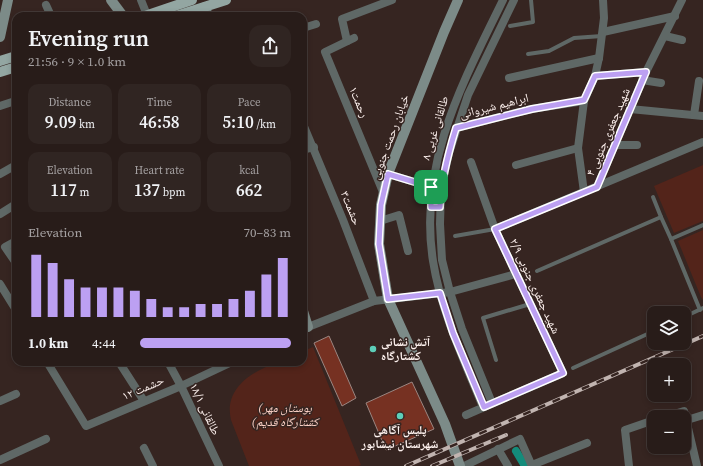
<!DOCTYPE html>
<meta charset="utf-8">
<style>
:root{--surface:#281c19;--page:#302522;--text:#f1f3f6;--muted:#a5a1a2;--line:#443a38;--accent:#bca0f2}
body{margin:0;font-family:"Source Serif 4","Noto Naskh Arabic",serif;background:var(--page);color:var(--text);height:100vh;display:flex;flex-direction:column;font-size:15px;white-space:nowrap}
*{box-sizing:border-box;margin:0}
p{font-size:13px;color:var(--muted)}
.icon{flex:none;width:22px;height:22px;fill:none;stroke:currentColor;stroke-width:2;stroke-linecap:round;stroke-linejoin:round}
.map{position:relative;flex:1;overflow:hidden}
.sheet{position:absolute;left:12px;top:12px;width:295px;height:354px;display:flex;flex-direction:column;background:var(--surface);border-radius:12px;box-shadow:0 2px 6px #0003,0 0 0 1px var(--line)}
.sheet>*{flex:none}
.buttons{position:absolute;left:647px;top:306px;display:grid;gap:8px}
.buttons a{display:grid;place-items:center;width:44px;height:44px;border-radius:8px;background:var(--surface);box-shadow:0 2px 6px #0003,0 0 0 1px var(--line);font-size:20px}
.pin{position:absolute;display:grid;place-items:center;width:34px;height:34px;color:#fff;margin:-17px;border-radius:8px;box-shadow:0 2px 6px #0006}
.round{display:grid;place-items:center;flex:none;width:42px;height:42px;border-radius:12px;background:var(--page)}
.overview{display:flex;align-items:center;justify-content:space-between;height:68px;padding:0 16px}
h1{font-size:22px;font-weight:600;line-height:30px}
.metrics{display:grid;grid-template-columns:repeat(3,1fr);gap:6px;height:68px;padding:4px 16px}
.metrics div{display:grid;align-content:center;border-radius:10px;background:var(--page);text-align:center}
.metrics b{font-size:17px;font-weight:600}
.metrics small{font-size:11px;font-weight:400}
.metrics p{font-size:11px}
.chart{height:112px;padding:8px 16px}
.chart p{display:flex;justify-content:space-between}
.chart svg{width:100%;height:72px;margin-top:4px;stroke:var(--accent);stroke-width:6}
ul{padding:0 16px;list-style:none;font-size:13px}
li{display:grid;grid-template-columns:64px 48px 1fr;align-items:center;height:30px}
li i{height:10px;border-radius:5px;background:var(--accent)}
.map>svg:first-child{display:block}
.green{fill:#53241a}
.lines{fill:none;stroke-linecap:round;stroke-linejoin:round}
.canal{stroke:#148c7b;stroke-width:8}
.building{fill:#763122;stroke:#9b8681}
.lane{stroke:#5f6866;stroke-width:4}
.street{stroke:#5f6866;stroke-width:8}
.secondary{stroke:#7c8b88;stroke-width:10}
.primary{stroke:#93a6a2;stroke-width:10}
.rail-casing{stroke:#c1b4b0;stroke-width:4}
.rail{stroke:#362521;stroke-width:2.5;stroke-dasharray:8;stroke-linecap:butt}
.route-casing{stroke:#fff;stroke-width:8}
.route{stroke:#bca0f2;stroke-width:5}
.poi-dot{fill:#5dceb9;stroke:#362521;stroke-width:1.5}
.labels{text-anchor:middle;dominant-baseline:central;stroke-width:3;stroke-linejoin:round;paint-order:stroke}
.street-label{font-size:12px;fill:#fef2ef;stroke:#362521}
.poi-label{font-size:12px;font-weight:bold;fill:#fef2ef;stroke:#362521;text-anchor:start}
.park-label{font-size:12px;font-style:italic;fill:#fdd1c6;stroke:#362521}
</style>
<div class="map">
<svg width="703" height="466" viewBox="0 0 703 466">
<rect width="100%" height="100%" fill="#362521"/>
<g class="green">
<polygon points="703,165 703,221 674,233 654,186"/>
<polygon points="703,230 703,300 701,297 678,241"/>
<path d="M313,347L361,465L358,466H249L231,420C225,395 242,378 264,368C268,366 274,363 278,362C286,361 295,362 303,362V351Z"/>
</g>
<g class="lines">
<polyline class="canal" points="516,451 525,466"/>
</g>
<g class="building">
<polygon points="329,336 356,398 342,406 314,343"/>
<polygon points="412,382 434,429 386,450 366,403"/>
</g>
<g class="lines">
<g class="lane">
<polyline points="510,26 533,22 531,0"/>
<polyline points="528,54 549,51 574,38 602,36"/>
<polyline points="653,197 661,217"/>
<polyline points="455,236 495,229"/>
<polyline points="537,271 661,217 671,239"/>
<polyline points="700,310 671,239 703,225"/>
<polyline points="684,317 703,308"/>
<polyline points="496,360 483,318 530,304"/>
<polyline points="573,368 654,331"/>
</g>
<g class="street">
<polyline points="141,0 147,15"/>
<polyline points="46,5 51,16"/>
<polyline points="303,28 316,24"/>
<polyline points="603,32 675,16"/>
<polyline points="665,36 682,40"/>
<polyline points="354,38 325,52 383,192"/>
<polyline points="347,41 342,19 392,0"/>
<polyline points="595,76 646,72"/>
<polyline points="509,78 599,58"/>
<polyline points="642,80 661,83"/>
<polyline points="0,106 12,102 16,105"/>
<polyline points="630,109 703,116"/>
<polyline points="694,115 699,81"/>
<polyline points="303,124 343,220 374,301"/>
<polyline points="456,128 531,109 584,101"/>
<polyline points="615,145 637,145"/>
<polyline points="303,150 314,147"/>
<polyline points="516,165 578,148"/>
<polyline points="0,174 16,165"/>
<polyline points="388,174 431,187"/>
<polyline points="597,187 646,72 682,0"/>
<polyline points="584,192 578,148 584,101 595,76 599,58 604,18 603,0"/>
<polyline points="0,214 16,204"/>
<polyline points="380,221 399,215 408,251"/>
<polyline points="495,229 703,142"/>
<polyline points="16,241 5,247 16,263"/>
<polyline points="0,284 16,310"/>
<polyline points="303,329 374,301 450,292 516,274"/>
<polyline points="47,362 86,426 181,386 232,362"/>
<polyline points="119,362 144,401"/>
<polyline points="168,362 181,386 219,466"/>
<polyline points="0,401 16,394"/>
<polyline points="492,403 462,329 450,292 442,260 440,224 441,188 449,153 468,95 514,0"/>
<path d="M483,407C464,360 441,312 433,261C418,164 462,84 503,0"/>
<polyline points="466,415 563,373 495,229 471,162"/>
<polyline points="664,417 684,411 697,466"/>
<polyline points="687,420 703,415"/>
<polyline points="144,448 153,466"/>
<polyline points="498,449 508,466"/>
<polyline points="0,460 46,439"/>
<polyline points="532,465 587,443"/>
<polyline points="464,466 520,439 532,466"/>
<polyline points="629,466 625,430 654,420"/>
</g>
<g class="secondary">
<polyline points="111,0 123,16"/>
<polyline points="458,0 444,32 388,174 381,205 379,244 388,299 445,424 460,466"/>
<polyline points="205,7 208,16"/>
<polyline points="0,37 8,0"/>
<polyline points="303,311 308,327"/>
</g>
<g class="primary">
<polyline points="145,16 192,0"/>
<polyline points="176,16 226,0"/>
<polyline points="0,61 16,56"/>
<polyline points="0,72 16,67"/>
</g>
<defs>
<g id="rail">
<polyline points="406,466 703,336"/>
<polyline points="432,466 506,435"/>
</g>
</defs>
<use href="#rail" class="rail-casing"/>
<use href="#rail" class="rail"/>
</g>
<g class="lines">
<defs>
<path id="route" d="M646,72L597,187L495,229L563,373L484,407L453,333L440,293L388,299L379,244L381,205L388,174L431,187V207H440C441,180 448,154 456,128L532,109L584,100L595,76Z"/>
</defs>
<use href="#route" class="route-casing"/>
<use href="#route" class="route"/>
</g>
<g class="poi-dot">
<circle cx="373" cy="349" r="4"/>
<circle cx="400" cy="416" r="4"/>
</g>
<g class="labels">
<g class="street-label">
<text transform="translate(359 102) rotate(67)">رحمت۱</text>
<text transform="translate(494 106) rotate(-14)">ابراهیم شیروانی</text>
<text transform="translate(435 128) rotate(-73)">طالقانی غربی ۸</text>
<text transform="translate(608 132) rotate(-67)">شهید جعفری جنوبی ۴</text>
<text transform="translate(390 137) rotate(-70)">خیابان رحمت جنوبی</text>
<text transform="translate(351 208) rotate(68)">حشمت۳</text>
<text transform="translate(535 286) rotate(65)">شهید جعفری جنوبی ۲/۹</text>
<text transform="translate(143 388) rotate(-23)">حشمت ۱۲</text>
<text transform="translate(205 409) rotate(65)">طالقانی ۱۸/۱</text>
</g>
<g class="poi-label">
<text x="381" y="342">آتش نشانی<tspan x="381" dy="14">کشتارگاه</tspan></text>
<text x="400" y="430" text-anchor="middle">پلیس آگاهی<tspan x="400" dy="14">شهرستان نیشابور</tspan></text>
</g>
<g class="park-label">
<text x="285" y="408">(بوستان مهر<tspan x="285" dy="14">(کشتارگاه قدیم</tspan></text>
</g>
</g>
</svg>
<div class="buttons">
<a><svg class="icon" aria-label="layers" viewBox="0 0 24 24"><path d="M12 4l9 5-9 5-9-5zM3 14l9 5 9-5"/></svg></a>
<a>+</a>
<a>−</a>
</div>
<div class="pin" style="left:431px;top:187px;background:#1e9e55"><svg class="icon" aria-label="arrive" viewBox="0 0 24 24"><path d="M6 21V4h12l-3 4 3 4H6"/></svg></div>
<section class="sheet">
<div class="overview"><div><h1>Evening run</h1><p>21:56 · 9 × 1.0 km</p></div><a class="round"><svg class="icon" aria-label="share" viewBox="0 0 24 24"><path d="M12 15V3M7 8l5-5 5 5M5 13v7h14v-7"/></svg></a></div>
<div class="metrics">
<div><p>Distance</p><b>9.09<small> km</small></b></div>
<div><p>Time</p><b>46:58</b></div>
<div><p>Pace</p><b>5:10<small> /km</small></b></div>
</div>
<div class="metrics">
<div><p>Elevation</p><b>117<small> m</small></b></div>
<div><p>Heart rate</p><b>137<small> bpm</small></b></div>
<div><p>kcal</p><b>662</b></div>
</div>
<div class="chart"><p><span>Elevation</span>70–83 m</p>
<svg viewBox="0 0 160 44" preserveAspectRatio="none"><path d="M5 44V6M15 44V11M25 44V21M35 44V26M45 44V26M55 44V26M65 44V28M75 44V33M85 44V38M95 44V38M105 44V36M115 44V36M125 44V33M135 44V28M145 44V18M155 44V8"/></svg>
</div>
<ul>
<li><b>1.0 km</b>4:44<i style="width:100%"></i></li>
</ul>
</section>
</div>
